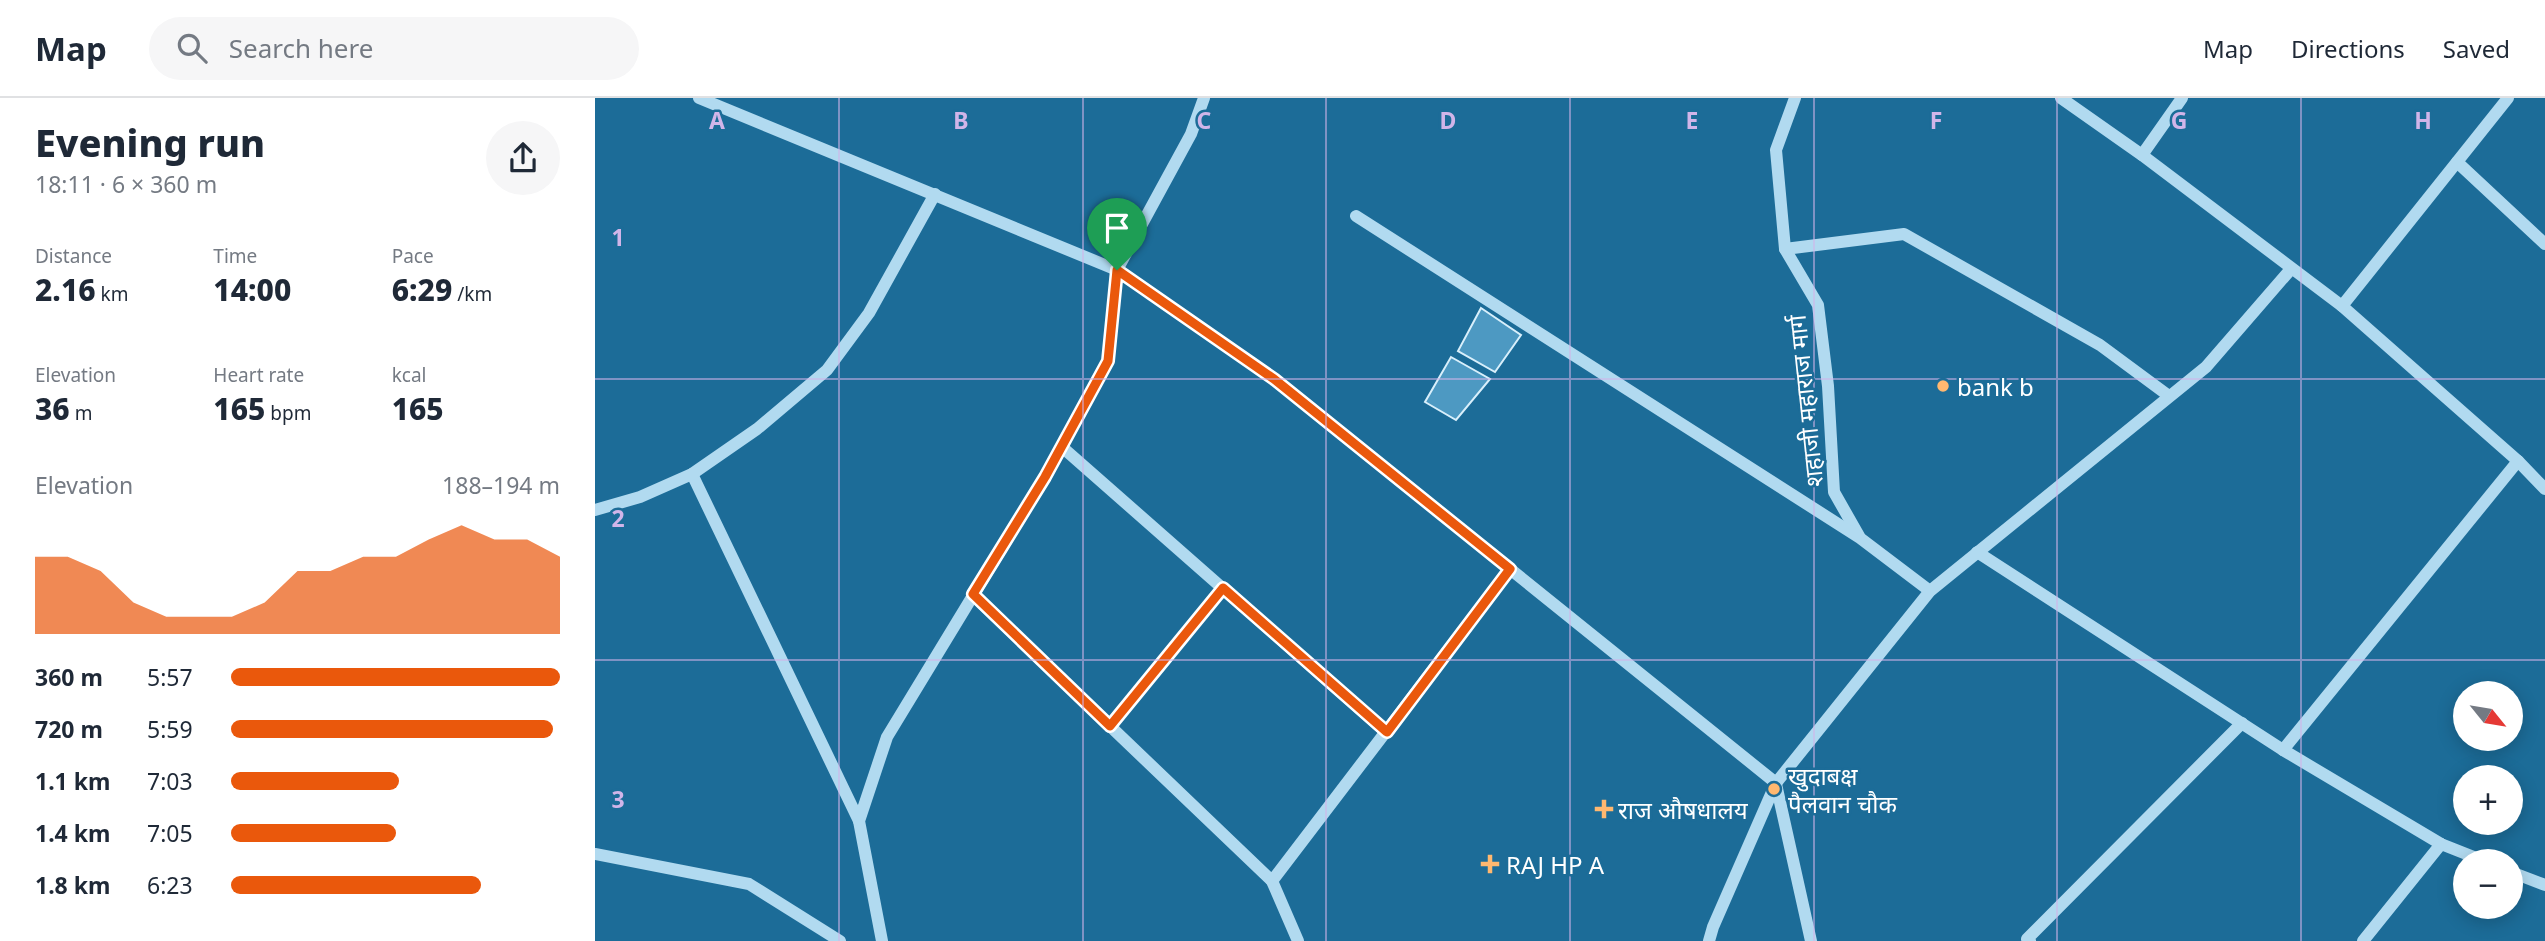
<!DOCTYPE html>
<meta charset="utf-8">
<style>
:root{--surface:#fff;--page:#f6f6f7;--text:#1f2937;--muted:#747a83;--line:#e0e1e3;--accent:#ea580c}
body{margin:0;font-family:"Noto Sans","Noto Sans Devanagari",sans-serif;background:var(--page);color:var(--text);height:100vh;display:flex;flex-direction:column;font-size:26px;white-space:nowrap}
*{box-sizing:border-box;margin:0}
p{font-size:23px;color:var(--muted)}
.icon{flex:none;width:38px;height:38px;fill:none;stroke:currentColor;stroke-width:2;stroke-linecap:round;stroke-linejoin:round}
.map{position:relative;flex:1;overflow:hidden}
.details{display:flex;flex-direction:column;background:var(--surface);width:595px}
.details>*{flex:none}
.needle{width:46px;rotate:120deg}
.controls{position:absolute;left:1858px;top:583px;display:grid;gap:14px}
.controls a{display:grid;place-items:center;width:70px;height:70px;border-radius:50%;background:var(--surface);box-shadow:0 4px 18px #0003;font-size:35px}
.pin{position:absolute;display:grid;place-items:center;width:60px;height:60px;color:#fff;margin:-72px -30px;border-radius:50% 50% 50% 0;rotate:-45deg;box-shadow:0 0 7px #0007}
.pin .icon{rotate:45deg}
.round{display:grid;place-items:center;flex:none;width:74px;height:74px;border-radius:37px;background:var(--page)}
.head{display:flex;align-items:center;justify-content:space-between;height:119px;padding:0 35px}
h1{font-size:38px;font-weight:800;line-height:52px}
.stats{display:grid;grid-template-columns:repeat(3,1fr);gap:10px;height:119px;padding:7px 35px}
.stats div{display:grid;align-content:center}
.stats b{font-size:30px;font-weight:800}
.stats small{font-size:19px;font-weight:400}
.stats p{font-size:19px}
.chart{height:196px;padding:14px 35px}
.chart p{display:flex;justify-content:space-between}
.chart svg{width:100%;height:126px;margin-top:7px;fill:var(--accent);opacity:.7}
ul{padding:0 35px;list-style:none;font-size:23px}
li{display:grid;grid-template-columns:112px 84px 1fr;align-items:center;height:52px}
li i{height:18px;border-radius:9px;background:var(--accent)}
header{display:flex;align-items:center;gap:42px;box-sizing:border-box;height:98px;padding:0 35px;background:var(--surface);border-bottom:2px solid var(--line)}
header strong{font-size:33px}
nav{display:flex;gap:38px;margin-inline-start:auto;font-size:24px}
.search{width:490px;height:63px;background:var(--page);display:flex;align-items:center;gap:18px;box-sizing:border-box;padding:0 24px;border-radius:38px;color:var(--muted);font-size:26px}
main{display:flex;flex:1;min-height:0}
.map>svg:first-child{display:block}
.building{fill:#4d99c2;stroke:#d8effb;stroke-width:2}
.lines{fill:none;stroke-linecap:round;stroke-linejoin:round}
.minor{stroke:#b1daf0;stroke-width:12}
.route-casing{stroke:#fff;stroke-width:14}
.route{stroke:#ea580c;stroke-width:9}
.grid{fill:none;stroke:#d1b5e9;stroke-width:2;stroke-opacity:0.55}
.poi-dot{fill:#ffb870;stroke:#1c6c98;stroke-width:2.5}
.labels{text-anchor:middle;dominant-baseline:central;stroke-width:5;stroke-linejoin:round;paint-order:stroke}
.poi-label{font-size:24px;fill:#fff;stroke:#1c6c98;text-anchor:start}
.street-label{font-size:24px;fill:#fff;stroke:#1c6c98}
.grid-label{font-size:23px;text-anchor:middle;font-weight:bold;fill:#d1b5e9;stroke:#1c6c98;stroke-width:5;stroke-linejoin:round;paint-order:stroke}
</style>
<header>
<strong>Map</strong>
<div class="search"><svg class="icon" aria-label="search" viewBox="0 0 24 24"><circle cx="10" cy="10" r="6"/><path d="M15 15l6 6"/></svg>Search here</div>
<nav><a>Map</a><a>Directions</a><a>Saved</a></nav>
</header>
<main>
<section class="details">
<div class="head"><div><h1>Evening run</h1><p>18:11 · 6 × 360 m</p></div><a class="round"><svg class="icon" aria-label="share" viewBox="0 0 24 24"><path d="M12 15V3M7 8l5-5 5 5M5 13v7h14v-7"/></svg></a></div>
<div class="stats">
<div><p>Distance</p><b>2.16<small> km</small></b></div>
<div><p>Time</p><b>14:00</b></div>
<div><p>Pace</p><b>6:29<small> /km</small></b></div>
</div>
<div class="stats">
<div><p>Elevation</p><b>36<small> m</small></b></div>
<div><p>Heart rate</p><b>165<small> bpm</small></b></div>
<div><p>kcal</p><b>165</b></div>
</div>
<div class="chart"><p><span>Elevation</span>188–194 m</p>
<svg viewBox="0 0 160 44" preserveAspectRatio="none"><path d="M0 44V17L10 17L20 22L30 33L40 38L50 38L60 38L70 33L80 22L90 22L100 17L110 17L120 11L130 6L140 11L150 11L160 17V44z"/></svg>
</div>
<ul>
<li><b>360 m</b>5:57<i style="width:100%"></i></li>
<li><b>720 m</b>5:59<i style="width:98%"></i></li>
<li><b>1.1 km</b>7:03<i style="width:51%"></i></li>
<li><b>1.4 km</b>7:05<i style="width:50%"></i></li>
<li><b>1.8 km</b>6:23<i style="width:76%"></i></li>
</ul>
</section>
<div class="map">
<svg width="1950" height="843" viewBox="0 0 1950 843">
<rect width="100%" height="100%" fill="#1c6c98"/>
<g class="building">
<polygon points="886,210 926,237 900,274 863,253"/>
<polygon points="856,259 895,281 861,322 830,304"/>
</g>
<g class="lines">
<g class="minor">
<polyline points="104,0 522,172 679,281 1181,685"/>
<polyline points="1200,0 1181,52 1190,151 1223,207 1233,288 1239,394 1264,438"/>
<polyline points="1466,0 1547,57 1747,208 1923,363 1950,391"/>
<polyline points="1547,57 1587,0"/>
<polyline points="1862,64 1950,146"/>
<polyline points="761,118 1265,440 1335,493"/>
<polyline points="1190,151 1309,136 1505,247 1574,298"/>
<polyline points="1747,208 1913,0"/>
<polyline points="467,349 791,634"/>
<polyline points="97,376 264,723"/>
<polyline points="0,412 45,399 97,376 162,331 232,272 274,215 340,96"/>
<polyline points="1382,454 1688,652 1846,746 1889,763"/>
<polyline points="378,497 677,783 915,471"/>
<polyline points="515,628 628,490"/>
<polyline points="1688,652 1923,363"/>
<polyline points="1181,686 1216,843"/>
<polyline points="0,756 154,786 245,843"/>
<polyline points="1916,774 1950,787"/>
<polyline points="677,783 703,843"/>
<polyline points="287,843 264,723 292,639 450,379 513,263 522,172 596,36 609,0"/>
<polyline points="1114,843 1118,829 1181,685 1335,493 1611,269 1696,171"/>
<polyline points="1435,843 1432,841 1647,625"/>
<polyline points="1768,843 1846,746"/>
</g>
</g>
<g class="lines">
<defs>
<polygon id="route" points="522,172 679,281 915,471 792,634 628,490 515,628 378,496 450,379 513,263"/>
</defs>
<use href="#route" class="route-casing"/>
<use href="#route" class="route"/>
</g>
<path class="grid" d="M244,0V843M488,0V843M731,0V843M975,0V843M1219,0V843M1462,0V843M1706,0V843M0,281H1950M0,562H1950"/>
<g class="poi-dot">
<circle cx="1348" cy="288" r="7"/>
<circle cx="1179" cy="691" r="7"/>
<path d="M1005.5 700.5h7v7h7v7h-7v7h-7v-7h-7v-7h7z"/>
<path d="M891.5 755.5h7v7h7v7h-7v7h-7v-7h-7v-7h7z"/>
</g>
<g class="labels">
<g class="poi-label">
<text x="1362" y="288">bank b</text>
<text x="1193" y="677">खुदाबक्ष<tspan x="1193" dy="28">पैलवान चौक</tspan></text>
<text x="1023" y="711">राज औषधालय</text>
<text x="911" y="766">RAJ HP A</text>
</g>
<g class="street-label">
<text transform="translate(1210 303) rotate(-96)">शहाजी महाराज मार्ग</text>
</g>
</g>
<g class="grid-label">
<text x="122" y="31">A</text>
<text x="366" y="31">B</text>
<text x="609" y="31">C</text>
<text x="853" y="31">D</text>
<text x="1097" y="31">E</text>
<text x="1341" y="31">F</text>
<text x="1584" y="31">G</text>
<text x="1828" y="31">H</text>
<text x="23" y="148">1</text>
<text x="23" y="429">2</text>
<text x="23" y="710">3</text>
</g>
</svg>
<div class="controls">
<a><svg class="needle" viewBox="-14 -14 28 28"><path d="M0-13l5 13h-10z" fill="#e53935"/><path d="M0 13l5-13h-10z" fill="#747a83"/></svg></a>
<a>+</a>
<a>−</a>
</div>
<div class="pin" style="left:522px;top:172px;background:#1e9e55"><svg class="icon" aria-label="arrive" viewBox="0 0 24 24"><path d="M6 21V4h12l-3 4 3 4H6"/></svg></div>
</div>
</main>
